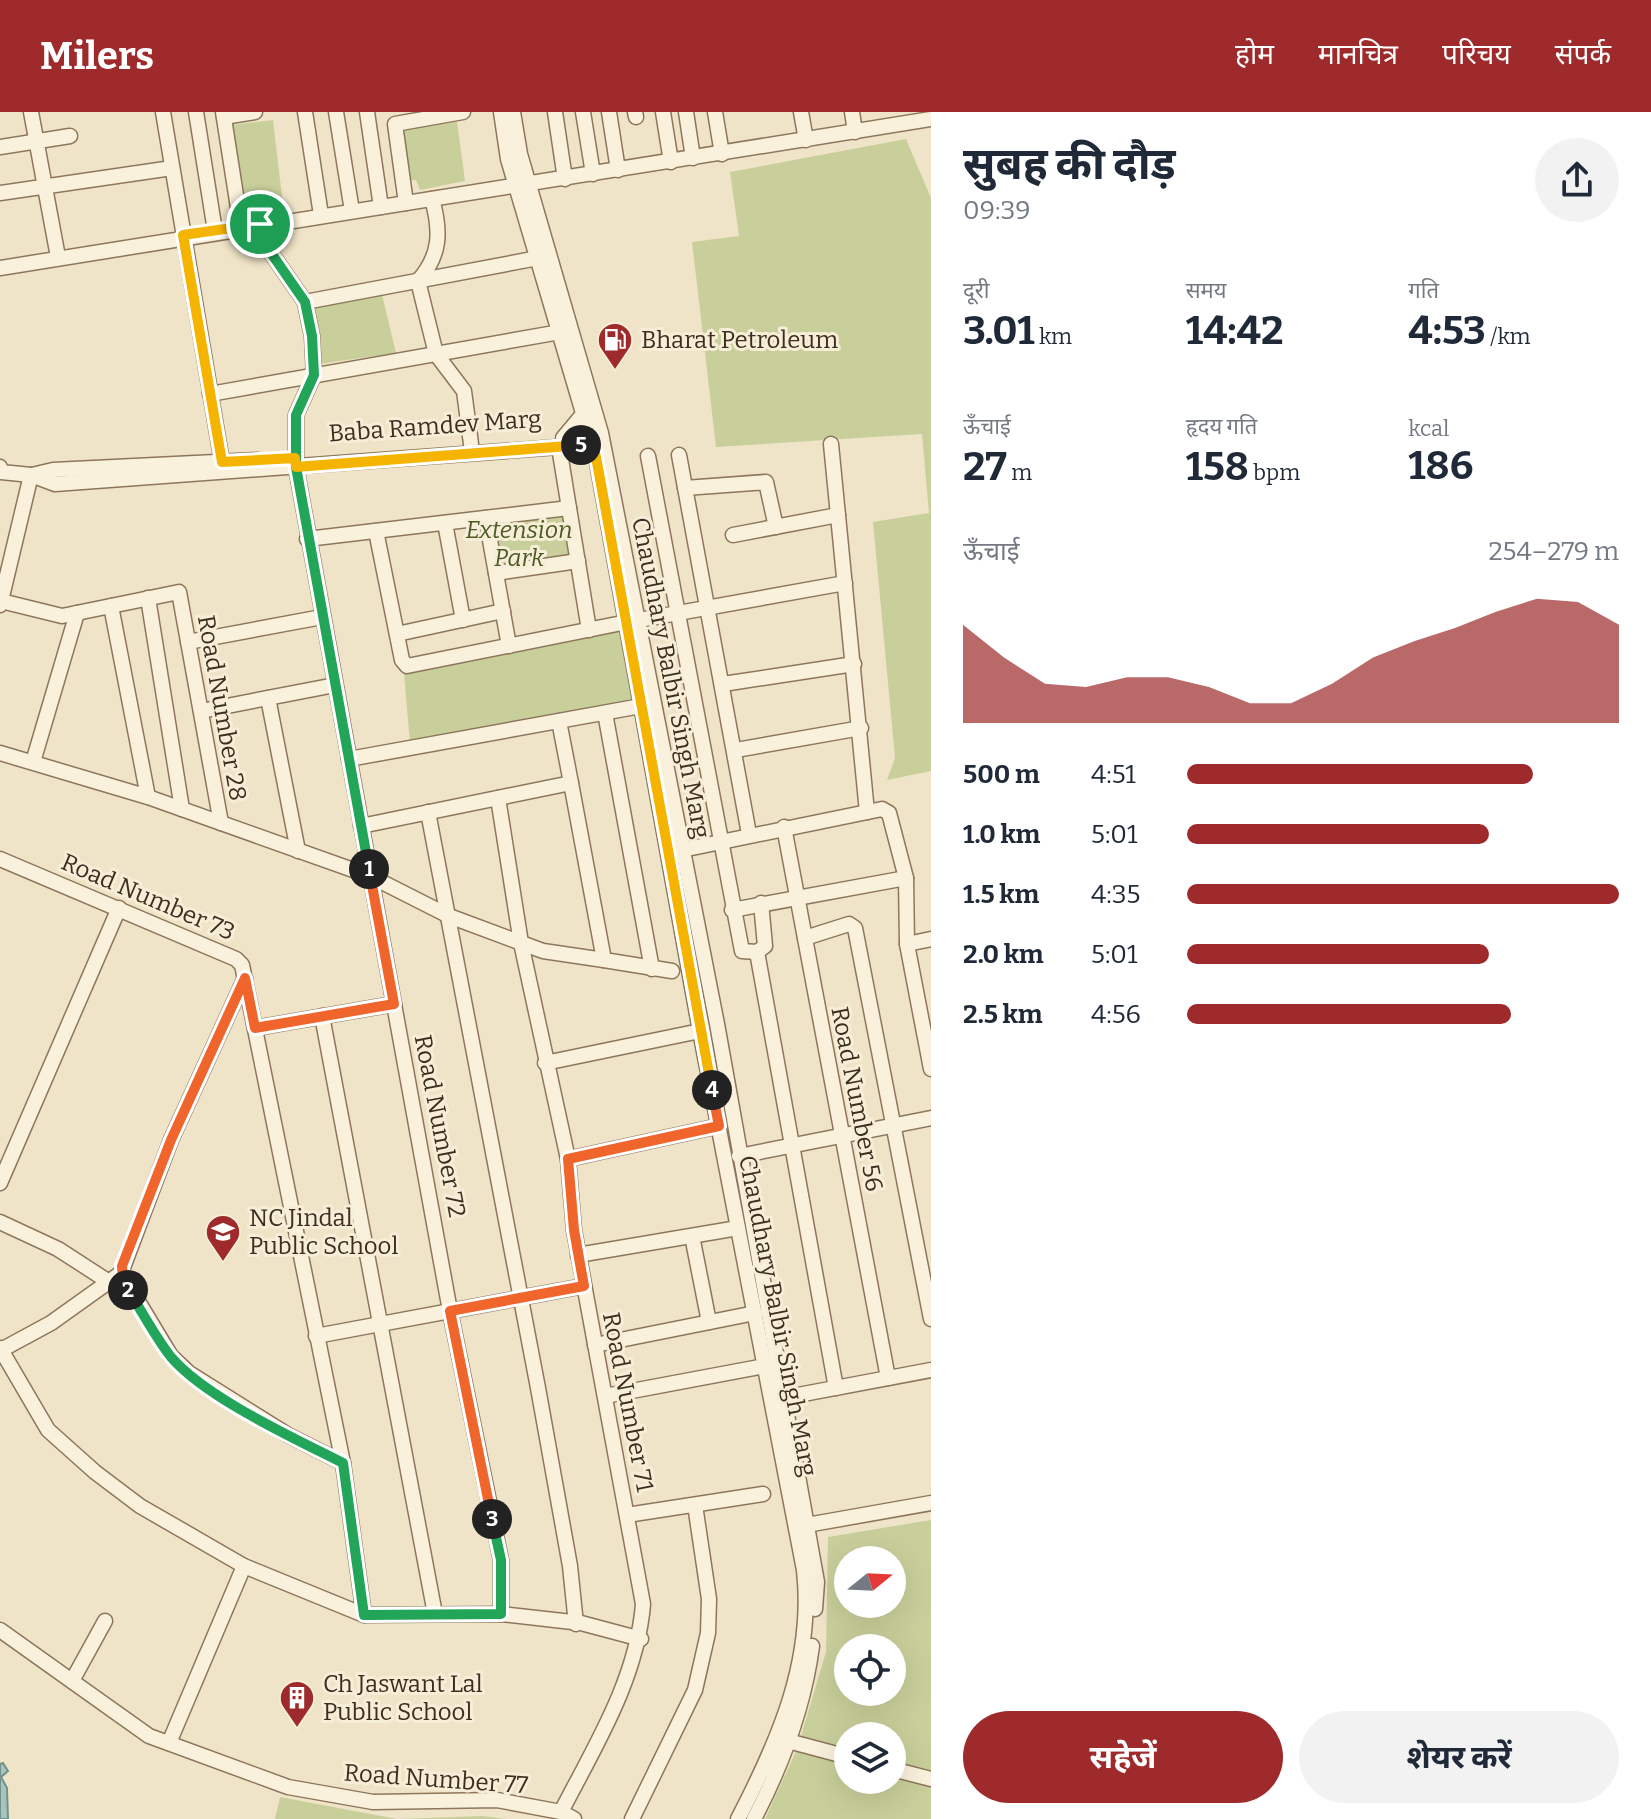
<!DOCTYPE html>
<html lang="hi">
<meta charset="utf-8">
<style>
:root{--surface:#fff;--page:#f2f2f3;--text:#1f2937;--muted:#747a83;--accent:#9e2a2b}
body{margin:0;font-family:Bitter,"Noto Sans Devanagari",serif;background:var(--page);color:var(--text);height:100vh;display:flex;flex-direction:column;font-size:30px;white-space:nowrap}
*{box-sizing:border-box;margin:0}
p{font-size:26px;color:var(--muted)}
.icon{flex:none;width:44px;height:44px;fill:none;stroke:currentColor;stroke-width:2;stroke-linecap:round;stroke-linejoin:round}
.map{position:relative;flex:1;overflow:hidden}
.side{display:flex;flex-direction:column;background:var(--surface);width:720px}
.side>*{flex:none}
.needle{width:52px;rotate:72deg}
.tools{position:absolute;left:834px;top:1434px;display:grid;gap:16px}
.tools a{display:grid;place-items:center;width:72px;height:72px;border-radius:50%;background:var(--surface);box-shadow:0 8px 32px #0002;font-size:40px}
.pin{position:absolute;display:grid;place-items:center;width:68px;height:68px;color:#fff;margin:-34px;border:4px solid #fff;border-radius:50%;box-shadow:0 2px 8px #0007}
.km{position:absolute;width:40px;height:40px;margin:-20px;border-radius:50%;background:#222;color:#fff;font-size:22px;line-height:40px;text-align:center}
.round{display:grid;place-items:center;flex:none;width:84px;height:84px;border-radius:42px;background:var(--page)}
.summary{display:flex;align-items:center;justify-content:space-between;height:136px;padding:0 32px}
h1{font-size:44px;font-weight:700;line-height:60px}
.metrics{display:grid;grid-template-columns:repeat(3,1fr);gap:12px;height:136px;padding:8px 32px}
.metrics div{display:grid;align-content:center}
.metrics b{font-size:40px;font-weight:700}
.metrics small{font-size:22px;font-weight:400}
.metrics p{font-size:22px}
.chart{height:224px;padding:16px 32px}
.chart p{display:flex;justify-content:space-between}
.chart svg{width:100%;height:144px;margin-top:8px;fill:var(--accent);opacity:.7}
.action{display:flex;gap:16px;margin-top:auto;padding:16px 32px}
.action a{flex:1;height:92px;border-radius:48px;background:var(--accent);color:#fff;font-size:32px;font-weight:700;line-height:92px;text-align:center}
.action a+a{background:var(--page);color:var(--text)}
ul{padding:0 32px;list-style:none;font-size:26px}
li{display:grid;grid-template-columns:128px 96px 1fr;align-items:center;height:60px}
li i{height:20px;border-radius:10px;background:var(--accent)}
header{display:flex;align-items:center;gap:48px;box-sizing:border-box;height:112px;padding:0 40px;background:var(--accent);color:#fff}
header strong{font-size:38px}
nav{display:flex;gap:44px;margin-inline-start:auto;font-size:28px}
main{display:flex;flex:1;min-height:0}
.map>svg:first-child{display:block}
.green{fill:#c9cf9b;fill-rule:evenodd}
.water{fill:#a9c4bc;stroke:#6f938a;stroke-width:2}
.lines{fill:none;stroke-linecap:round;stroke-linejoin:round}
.minor-casing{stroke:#8d765c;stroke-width:17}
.minor{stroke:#faf1dc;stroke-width:14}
.split-1-casing{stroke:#fff;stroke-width:16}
.split-2-casing{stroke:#fff;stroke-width:16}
.split-3-casing{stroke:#fff;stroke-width:16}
.split-4-casing{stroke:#fff;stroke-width:16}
.split-5-casing{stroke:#fff;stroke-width:16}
.split-6-casing{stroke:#fff;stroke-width:16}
.split-1{stroke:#22a559;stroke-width:10}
.split-2{stroke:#f0652b;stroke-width:10}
.split-3{stroke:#22a559;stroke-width:10}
.split-4{stroke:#f0652b;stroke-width:10}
.split-5{stroke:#f5b400;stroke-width:10}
.split-6{stroke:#f5b400;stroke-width:10}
.labels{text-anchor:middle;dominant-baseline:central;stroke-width:6;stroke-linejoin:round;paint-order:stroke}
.poi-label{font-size:24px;fill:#3d2e20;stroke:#f7eed8;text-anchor:start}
.street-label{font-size:24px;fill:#3d2e20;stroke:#f7eed8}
.park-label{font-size:24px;font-style:italic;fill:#4d5a26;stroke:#f7eed8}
</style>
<header>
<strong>Milers</strong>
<nav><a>होम</a><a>मानचित्र</a><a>परिचय</a><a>संपर्क</a></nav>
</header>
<main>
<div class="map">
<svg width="931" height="1707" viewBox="0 0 931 1707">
<rect width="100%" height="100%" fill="#f0e4c8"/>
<g class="green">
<polygon points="273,8 283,93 245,100 232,13"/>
<polygon points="457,10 465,69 420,78 416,68 405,68 402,17"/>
<polygon points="906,27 931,86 931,659 887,668 895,646 873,410 929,401 922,322 716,335 692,130 739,124 730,60"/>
<polygon points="381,178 396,241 319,252 311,193"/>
<polygon points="566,400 578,449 496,461 490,409"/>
<polygon points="624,513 638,592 410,632 404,562"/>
<path d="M931,1408V1662L892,1652V1624H848V1640L800,1627L826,1540L828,1425ZM848,1448H892V1492H848ZM848,1536H892V1580H848Z"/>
<polygon points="797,1637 848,1651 848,1668 892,1668 892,1663 931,1673 931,1707 765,1707"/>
<polygon points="280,1685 397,1707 482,1704 506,1707 275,1707"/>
</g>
<polygon class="water" points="3,1651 8,1659 1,1665 7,1676 8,1707 0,1707 0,1652"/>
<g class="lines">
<defs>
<g id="minor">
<polyline points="31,0 58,145"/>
<polyline points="163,0 222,350"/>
<polyline points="196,0 215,119"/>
<polyline points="223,0 241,115"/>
<polyline points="305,0 321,103"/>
<polyline points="336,0 352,99"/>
<polyline points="367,0 381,95"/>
<path d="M501,0L508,47L596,345L700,919L804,1458C814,1548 779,1628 738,1707"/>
<polyline points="513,0 520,42 601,321 717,912 817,1470 815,1497"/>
<polyline points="555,0 565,67"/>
<polyline points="583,0 593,62"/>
<polyline points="609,0 618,58"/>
<polyline points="635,0 636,5"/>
<polyline points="663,0 671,50"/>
<polyline points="686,0 693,46"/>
<polyline points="715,0 722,42"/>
<polyline points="801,0 806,28"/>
<polyline points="852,0 855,20"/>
<polyline points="224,5 255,0"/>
<polyline points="0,35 70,24"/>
<polyline points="0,81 172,56"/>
<path d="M432,87C441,119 441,143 418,169L436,242L464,279L471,332"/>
<polyline points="406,91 395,12 463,0"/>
<polyline points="260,112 271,141 305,190 312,224 314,263 296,303 296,355 450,1199 501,1448 501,1502"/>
<polyline points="0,156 931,7"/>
<polyline points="305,190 538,146"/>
<polyline points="210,282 560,220"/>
<polyline points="563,326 584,301"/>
<polyline points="831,332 867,700"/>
<polyline points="559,335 589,518"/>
<polyline points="679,343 749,722"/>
<polyline points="648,344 742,839 757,840 765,834 761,791"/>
<polyline points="0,355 1,360 31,363 55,372 600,332"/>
<polyline points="32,363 53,358 258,348"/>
<polyline points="685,376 766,370 776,415"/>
<polyline points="486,406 509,534"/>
<polyline points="445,411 463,508"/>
<polyline points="376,419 402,548 407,554 627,510"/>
<polyline points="733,423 838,403"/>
<polyline points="307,427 569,396"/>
<polyline points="496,461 578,449"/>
<polyline points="148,486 182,697"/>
<polyline points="1,489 62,504 179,480 221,711"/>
<polyline points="0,493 31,363"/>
<polyline points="111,494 148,685"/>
<polyline points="639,508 845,471"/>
<polyline points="397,522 503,499"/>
<polyline points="188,530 322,505"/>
<polyline points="723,572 854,552"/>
<polyline points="268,586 298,739"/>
<polyline points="201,599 335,573"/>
<polyline points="605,601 652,857"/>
<polyline points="559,609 571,671"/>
<polyline points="736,638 861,616"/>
<polyline points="0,641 148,685 370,764 449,804 543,839 604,848"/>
<polyline points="349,647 641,594"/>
<polyline points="33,650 77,501"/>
<path d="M498,686L521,831L568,1047L574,1118L643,1492C637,1567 595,1634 561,1700"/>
<polyline points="428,700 538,1276 570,1454 576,1512"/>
<polyline points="361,714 571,671 604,848 672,859"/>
<polyline points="784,715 888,1266"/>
<polyline points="682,738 882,697 889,701 906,766 732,798"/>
<polyline points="0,747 236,847 242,853 343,1351 364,1503"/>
<polyline points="906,766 907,832 931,957"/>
<polyline points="805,826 849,812 855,816 931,1207"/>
<polyline points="907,832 931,827"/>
<polyline points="757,840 836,1276"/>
<polyline points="245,866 171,1028 121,1161 171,1244 189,1261 288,1323 343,1351"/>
<polyline points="322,904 435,1502"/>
<polyline points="255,916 394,892"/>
<polyline points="545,951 700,919"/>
<polyline points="739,1044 931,1006"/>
<polyline points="568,1047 719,1014"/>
<polyline points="0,1071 119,796"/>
<polyline points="0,1110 58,1137 106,1168"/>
<polyline points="692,1124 709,1210"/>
<polyline points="578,1143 738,1116"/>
<polyline points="316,1224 584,1174"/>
<polyline points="595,1233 755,1201"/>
<polyline points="0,1236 48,1318 95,1360 140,1394 244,1454 364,1503 501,1502 581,1511 641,1527"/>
<polyline points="1,1238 51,1211 121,1161"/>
<polyline points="605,1284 765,1254"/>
<polyline points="782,1286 931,1258"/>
<polyline points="627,1403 763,1382"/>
<polyline points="801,1414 931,1391"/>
<polyline points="0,1518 149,1624 288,1675 373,1690 497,1688 561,1700 574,1707"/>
<polyline points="72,1569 105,1509"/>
<polyline points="788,1629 848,1645"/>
<polyline points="169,1631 244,1454"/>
<polyline points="892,1657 931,1667"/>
<polyline points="632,1707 695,1578 708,1521 709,1487 695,1393"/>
<path d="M754,1707C782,1653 804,1595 812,1534"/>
</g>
</defs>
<use href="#minor" class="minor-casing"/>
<use href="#minor" class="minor"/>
</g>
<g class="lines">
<defs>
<polyline id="split-1" points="260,112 271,141 305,190 312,224 314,263 296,303 296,355 369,757"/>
<polyline id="split-2" points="128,1178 123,1168 122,1154 171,1028 245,866 255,916 394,892 369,757"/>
<path id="split-3" d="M128,1178C142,1199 155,1225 171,1245C206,1286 294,1326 343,1351L364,1503L501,1502V1448L492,1407"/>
<polyline id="split-4" points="492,1407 450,1199 584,1174 574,1118 568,1047 719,1014 712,978"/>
<polyline id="split-5" points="581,333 593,332 596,345 712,978"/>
<polyline id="split-6" points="260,112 183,123 222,350 295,346 296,355 581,333"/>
</defs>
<use href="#split-1" class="split-1-casing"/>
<use href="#split-2" class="split-2-casing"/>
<use href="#split-3" class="split-3-casing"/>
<use href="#split-4" class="split-4-casing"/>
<use href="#split-5" class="split-5-casing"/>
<use href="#split-6" class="split-6-casing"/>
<use href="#split-1" class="split-1"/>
<use href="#split-2" class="split-2"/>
<use href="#split-3" class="split-3"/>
<use href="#split-4" class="split-4"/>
<use href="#split-5" class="split-5"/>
<use href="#split-6" class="split-6"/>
</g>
<defs>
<symbol id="fuel-pin" viewBox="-11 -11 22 30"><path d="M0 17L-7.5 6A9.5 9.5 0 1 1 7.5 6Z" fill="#9e2a2b" stroke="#f7eed8"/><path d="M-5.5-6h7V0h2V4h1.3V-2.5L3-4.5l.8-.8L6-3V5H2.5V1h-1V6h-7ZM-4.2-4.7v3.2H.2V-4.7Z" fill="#fff"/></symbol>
<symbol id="school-pin" viewBox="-11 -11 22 30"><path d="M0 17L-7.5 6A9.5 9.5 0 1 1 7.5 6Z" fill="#9e2a2b" stroke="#f7eed8"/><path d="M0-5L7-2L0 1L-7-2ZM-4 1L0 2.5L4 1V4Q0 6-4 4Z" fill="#fff"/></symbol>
<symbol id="building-pin" viewBox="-11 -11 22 30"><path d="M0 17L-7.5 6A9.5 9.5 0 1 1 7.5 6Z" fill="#9e2a2b" stroke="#f7eed8"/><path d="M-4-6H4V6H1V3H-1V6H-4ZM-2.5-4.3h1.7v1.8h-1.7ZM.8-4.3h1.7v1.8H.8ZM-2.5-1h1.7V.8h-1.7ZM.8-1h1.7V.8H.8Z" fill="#fff"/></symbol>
</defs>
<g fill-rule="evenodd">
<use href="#fuel-pin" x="595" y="208" width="40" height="54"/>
<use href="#school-pin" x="203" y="1100" width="40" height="54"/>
<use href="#building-pin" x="277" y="1566" width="40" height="54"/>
</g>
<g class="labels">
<g class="poi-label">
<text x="641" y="228">Bharat Petroleum</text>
<text x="249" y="1106">NC Jindal<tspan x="249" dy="28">Public School</tspan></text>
<text x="323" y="1572">Ch Jaswant Lal<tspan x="323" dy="28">Public School</tspan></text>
</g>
<g class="street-label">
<text transform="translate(435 314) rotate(-4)">Baba Ramdev Marg</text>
<text transform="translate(671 566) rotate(79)">Chaudhary Balbir Singh Marg</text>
<text transform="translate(222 596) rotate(80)">Road Number 28</text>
<text transform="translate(148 785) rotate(23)">Road Number 73</text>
<text transform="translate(857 987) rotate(79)">Road Number 56</text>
<text transform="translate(440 1014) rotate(79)">Road Number 72</text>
<text transform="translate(778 1204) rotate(79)">Chaudhary Balbir Singh Marg</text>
<text transform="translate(628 1290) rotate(79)">Road Number 71</text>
<text transform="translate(436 1667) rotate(4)">Road Number 77</text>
</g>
<g class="park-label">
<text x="519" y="418">Extension<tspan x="519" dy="28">Park</tspan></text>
</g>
</g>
</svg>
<div class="tools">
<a><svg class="needle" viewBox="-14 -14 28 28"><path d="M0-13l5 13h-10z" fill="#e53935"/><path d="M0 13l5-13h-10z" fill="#747a83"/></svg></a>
<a><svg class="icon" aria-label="locate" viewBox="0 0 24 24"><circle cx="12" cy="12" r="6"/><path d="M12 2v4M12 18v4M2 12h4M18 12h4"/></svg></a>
<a><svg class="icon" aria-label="layers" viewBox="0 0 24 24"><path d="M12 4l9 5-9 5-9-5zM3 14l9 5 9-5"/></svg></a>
</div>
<div class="pin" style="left:260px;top:112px;background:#1e9e55"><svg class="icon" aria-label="arrive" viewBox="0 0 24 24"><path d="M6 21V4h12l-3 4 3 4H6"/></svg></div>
<b class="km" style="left:369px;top:757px">1</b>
<b class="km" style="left:128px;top:1178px">2</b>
<b class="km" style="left:492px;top:1407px">3</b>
<b class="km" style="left:712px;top:978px">4</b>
<b class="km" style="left:581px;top:333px">5</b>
</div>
<section class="side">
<div class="summary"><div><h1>सुबह की दौड़</h1><p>09:39</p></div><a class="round"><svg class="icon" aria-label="share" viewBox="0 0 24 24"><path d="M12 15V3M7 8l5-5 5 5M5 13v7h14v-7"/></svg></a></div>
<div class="metrics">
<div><p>दूरी</p><b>3.01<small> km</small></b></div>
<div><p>समय</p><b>14:42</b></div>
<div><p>गति</p><b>4:53<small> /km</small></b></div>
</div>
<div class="metrics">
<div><p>ऊँचाई</p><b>27<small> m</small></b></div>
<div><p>हृदय गति</p><b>158<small> bpm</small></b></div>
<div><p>kcal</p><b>186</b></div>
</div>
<div class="chart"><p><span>ऊँचाई</span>254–279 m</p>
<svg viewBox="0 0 160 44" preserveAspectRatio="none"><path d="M0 44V14L10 24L20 32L30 33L40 30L50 30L60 33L70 38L80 38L90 32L100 24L110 19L120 15L130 10L140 6L150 7L160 14V44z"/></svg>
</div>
<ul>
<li><b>500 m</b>4:51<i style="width:80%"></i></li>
<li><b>1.0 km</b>5:01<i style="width:70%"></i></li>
<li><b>1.5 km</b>4:35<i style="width:100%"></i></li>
<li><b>2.0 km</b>5:01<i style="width:70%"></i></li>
<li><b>2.5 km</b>4:56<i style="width:75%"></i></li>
</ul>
<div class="action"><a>सहेजें</a><a>शेयर करें</a></div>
</section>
</main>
